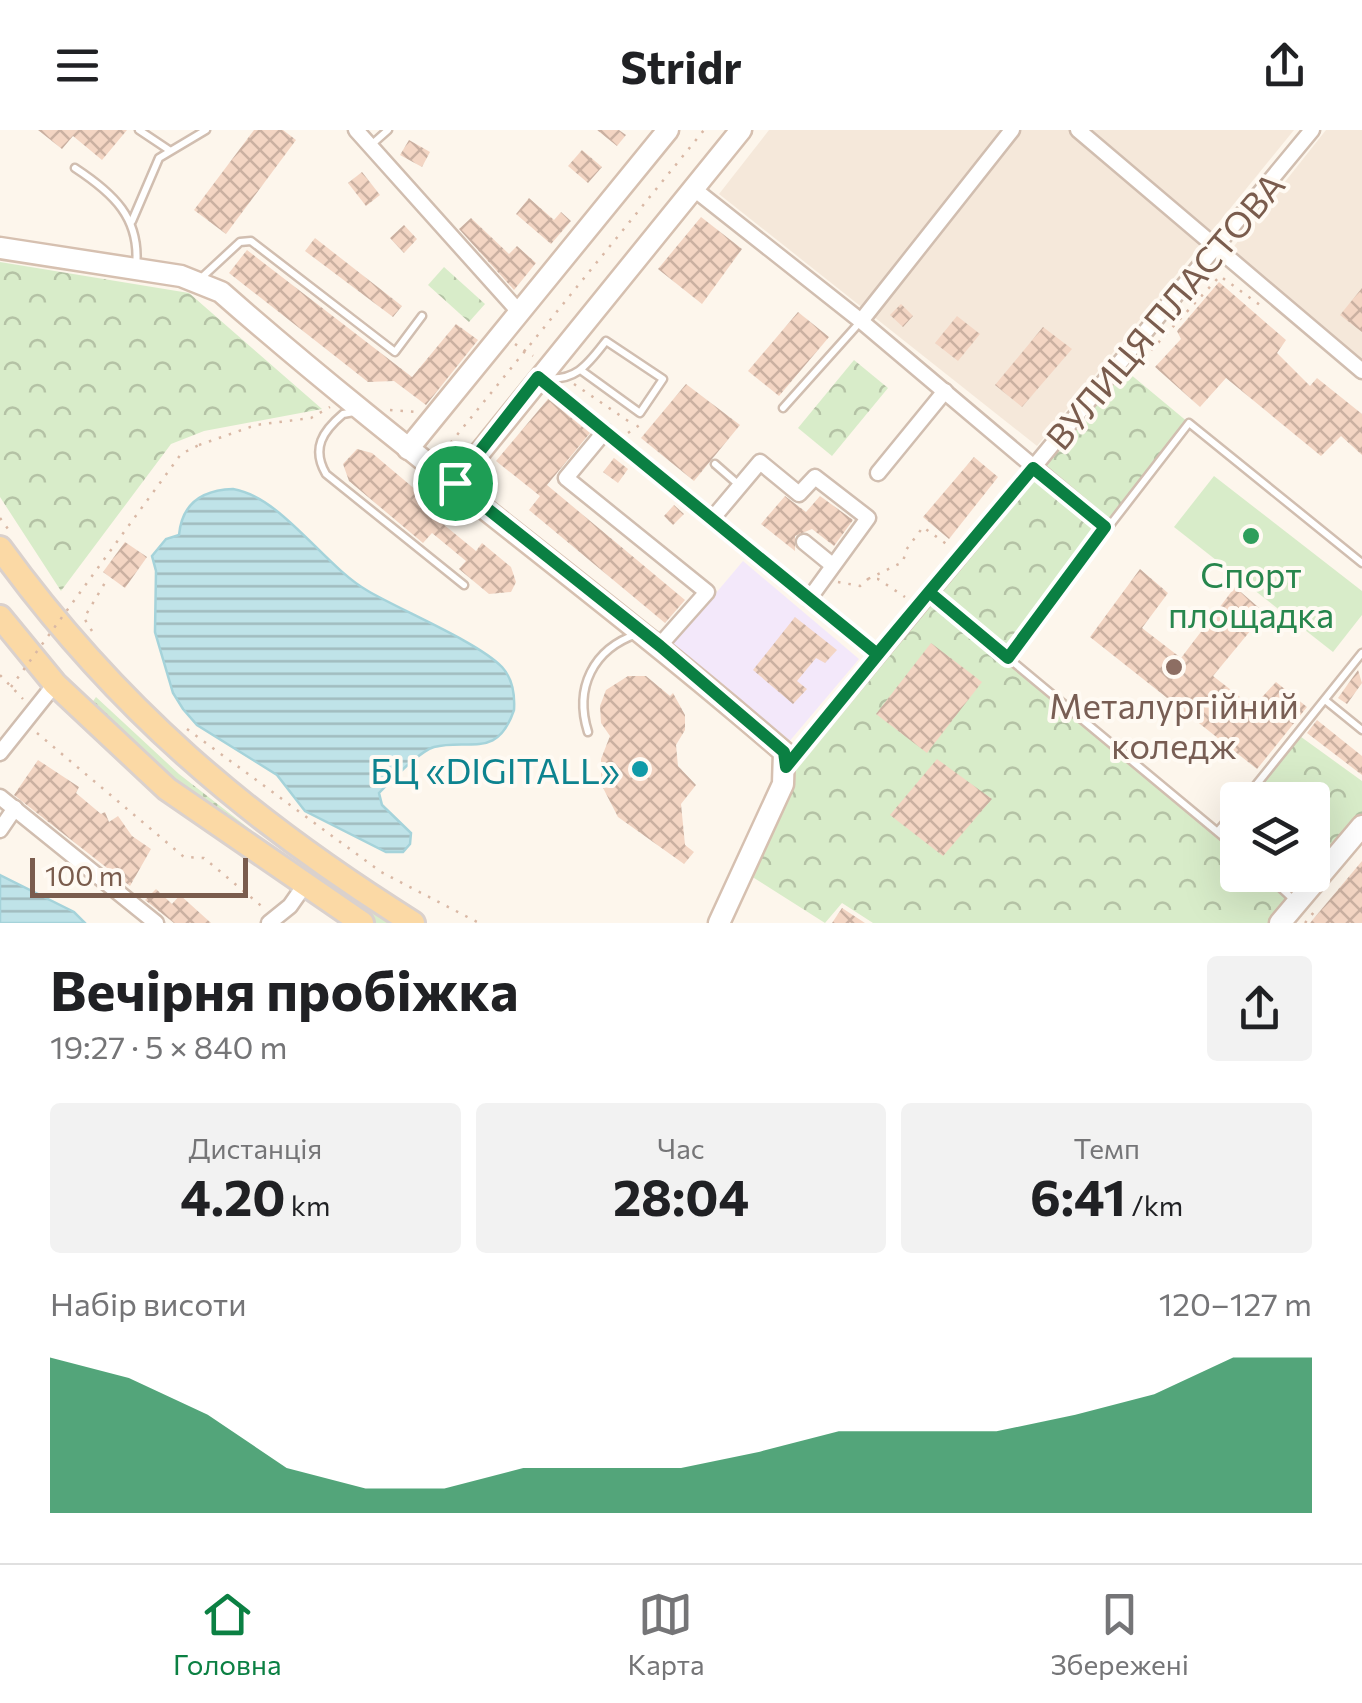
<!DOCTYPE html>
<html lang="uk">
<meta charset="utf-8">
<style>
:root{--surface:#fff;--page:#f2f2f2;--text:#202124;--muted:#757577;--line:#e0e0e0;--accent:#0b8043}
body{margin:0;font-family:Commissioner,sans-serif;background:var(--page);color:var(--text);height:100vh;display:flex;flex-direction:column;font-size:38px;white-space:nowrap}
*{box-sizing:border-box;margin:0}
p{font-size:32px;color:var(--muted)}
.icon{flex:none;width:55px;height:55px;fill:none;stroke:currentColor;stroke-width:2;stroke-linecap:round;stroke-linejoin:round}
.map{position:relative;height:793px;overflow:hidden}
.details{display:flex;flex-direction:column;background:var(--surface);flex:1}
.details>*{flex:none}
.buttons{position:absolute;left:1220px;top:652px;display:grid;gap:20px}
.buttons a{display:grid;place-items:center;width:110px;height:110px;border-radius:10px;background:var(--surface);box-shadow:0 10px 40px #0002;font-size:50px}
.scale{position:absolute;left:30px;bottom:25px;width:218px;box-sizing:border-box;padding-left:10px;border:5px solid #7a5c4d;border-top:0;font-size:28px;line-height:35px;white-space:nowrap;color:#7a5c4d;-webkit-text-stroke:8px #fffaf3;paint-order:stroke}
.pin{position:absolute;display:grid;place-items:center;width:85px;height:85px;color:#fff;margin:-42px;border:5px solid #fff;border-radius:50%;box-shadow:0 2px 10px #0007}
.round{display:grid;place-items:center;flex:none;width:105px;height:105px;border-radius:10px;background:var(--page)}
.headline{display:flex;align-items:center;justify-content:space-between;height:170px;padding:0 50px}
h1{font-size:55px;font-weight:700;line-height:75px}
.figures{display:grid;grid-template-columns:repeat(3,1fr);gap:15px;height:170px;padding:10px 50px}
.figures div{display:grid;align-content:center;border-radius:10px;background:var(--page);text-align:center}
.figures b{font-size:50px;font-weight:700}
.figures small{font-size:28px;font-weight:400}
.figures p{font-size:28px}
.chart{height:280px;padding:20px 50px}
.chart p{display:flex;justify-content:space-between}
.chart svg{width:100%;height:180px;margin-top:10px;fill:var(--accent);opacity:.7}
header{display:flex;justify-content:space-between;align-items:center;height:130px;padding:0 50px;background:var(--surface);font-size:45px;font-weight:700}
.tabs{display:flex;justify-content:space-around;align-items:center;height:140px;border-top:2px solid var(--line);background:var(--surface);font-size:28px;color:var(--muted)}
.tabs a{display:grid;justify-items:center;gap:5px}
.tabs .on{color:var(--accent)}
.map>svg:first-child{display:block}
.residential{fill:#f5e8da}
.education{fill:#f3e8fa}
.grass{fill:url(#grass-dots)}
.forest{fill:url(#forest-crowns)}
.pitch{fill:#d8ecc9}
.water{fill:url(#water-rules);stroke:#a5d3da;stroke-width:2.5}
.building{fill:url(#building-cross-hatch)}
.lines{fill:none;stroke-linecap:round;stroke-linejoin:round}
.lane-casing{stroke:#d1beb0;stroke-width:11}
.street-casing{stroke:#d1beb0;stroke-width:19}
.secondary-casing{stroke:#d6c0b0;stroke-width:25}
.primary-casing{stroke:#dad1cd;stroke-width:28}
.path{stroke:#d9b8a5;stroke-width:2.5;stroke-dasharray:2.5 8;stroke-linecap:butt}
.lane{stroke:#fff;stroke-width:6}
.street{stroke:#fff;stroke-width:14}
.secondary{stroke:#fff;stroke-width:20}
.primary{stroke:#fbd9a5;stroke-width:22}
.path-bridge{stroke:#d9b8a5;stroke-width:2.5;stroke-dasharray:2.5 8;stroke-linecap:butt}
.route-casing{stroke:#fff;stroke-width:20}
.route{stroke:#0b8043;stroke-width:12}
.leisure-dot{fill:#2e9e5b;stroke:#fffaf3;stroke-width:4}
.education-dot{fill:#8d6e63;stroke:#fffaf3;stroke-width:4}
.culture-dot{fill:#0f9aa8;stroke:#fffaf3;stroke-width:4}
.labels{text-anchor:middle;dominant-baseline:central;stroke-width:8;stroke-linejoin:round;paint-order:stroke}
.street-label{font-size:35px;fill:#7a5c4d;stroke:#fffaf3}
.leisure-label{font-size:35px;fill:#27864d;stroke:#fffaf3}
.education-label{font-size:35px;fill:#785e54;stroke:#fffaf3}
.culture-label{font-size:35px;fill:#0d838f;stroke:#fffaf3;text-anchor:end}
</style>
<header><svg class="icon" aria-label="menu" viewBox="0 0 24 24"><path d="M4 6h16M4 12h16M4 18h16"/></svg>Stridr<svg class="icon" aria-label="share" viewBox="0 0 24 24"><path d="M12 15V3M7 8l5-5 5 5M5 13v7h14v-7"/></svg></header>
<div class="map">
<svg width="1362" height="793" viewBox="0 0 1362 793">
<defs>
<pattern id="grass-dots" width="8" height="8" patternUnits="userSpaceOnUse" patternTransform="scale(2.5)"><rect width="8" height="8" fill="#d8ecc9"/><path d="M2 2h.1M6 6h.1" fill="none" stroke="#b4c2a5" stroke-width="1.8" stroke-linecap="round"/></pattern>
<pattern id="forest-crowns" width="20" height="18" patternUnits="userSpaceOnUse" patternTransform="scale(2.5)"><rect width="20" height="18" fill="#d8ecc9"/><path d="M2 6a3 3 0 1 1 6 0M12 15a3 3 0 1 1 6 0" fill="none" stroke="#b4c2a5"/></pattern>
<pattern id="water-rules" width="6" height="5" patternUnits="userSpaceOnUse" patternTransform="scale(2.5)"><rect width="6" height="5" fill="#bfe3e8"/><path d="M0 2.5h6" fill="none" stroke="#a0bbbe"/></pattern>
<pattern id="building-cross-hatch" width="8" height="8" patternUnits="userSpaceOnUse" patternTransform="scale(2.5)"><rect width="8" height="8" fill="#f3d5c3"/><path d="M0 0l8 8M0 8l8-8" fill="none" stroke="#cab0a1"/></pattern>
</defs>
<rect width="100%" height="100%" fill="#fdf6ec"/>
<g class="residential">
<polygon points="769,0 1294,0 1037,316 719,64"/>
<polygon points="1326,0 1362,0 1362,230 1231,120"/>
</g>
<polygon class="education" points="743,431 859,529 788,613 672,515"/>
<g class="grass">
<polygon points="96,567 179,644 269,714 267,720 262,721 172,649 91,574"/>
<polygon points="295,732 396,793 376,793 292,741"/>
</g>
<g class="forest">
<polygon points="0,132 189,163 322,279 204,301 171,314 61,461 0,367"/>
<polygon points="444,137 485,174 469,192 428,155"/>
<polygon points="854,230 888,258 832,326 798,298"/>
<polygon points="1118,234 1189,293 1008,528 1218,701 1237,678 1238,745 1312,745 1312,670 1244,670 1297,604 1362,651 1362,696 1280,793 873,793 842,773 825,793 743,741 787,624 877,524"/>
</g>
<polygon class="pitch" points="1214,346 1362,461 1362,485 1333,522 1174,397"/>
<g class="water">
<path d="M233,359C282,367 324,436 368,461C400,480 478,512 502,537C513,549 515,564 514,580C497,630 470,608 434,617C420,621 390,651 379,663L382,675L411,703L410,714L403,722H386L305,681L277,645L197,595L183,579L173,563L155,502L156,441L152,426L166,409L179,405C182,373 202,360 233,359Z"/>
<polygon points="0,745 74,782 85,793 0,793"/>
</g>
<g class="building">
<polygon points="38,0 127,0 102,30 73,6 62,19"/>
<polygon points="254,0 283,0 296,10 226,104 194,80"/>
<polygon points="597,0 619,0 626,5 617,16"/>
<polygon points="409,10 430,22 422,37 400,25"/>
<polygon points="582,20 602,37 588,53 568,36"/>
<polygon points="362,42 380,65 366,76 348,53"/>
<polygon points="529,68 554,90 561,82 571,91 551,114 516,84"/>
<polygon points="701,87 742,119 702,174 658,139"/>
<polygon points="471,88 509,124 517,116 536,133 514,160 459,99"/>
<polygon points="404,95 417,109 404,123 390,108"/>
<polygon points="315,108 402,176 393,187 305,121"/>
<polygon points="247,120 412,247 456,194 478,210 426,275 394,251 368,252 229,143"/>
<polygon points="1219,152 1286,210 1277,223 1310,256 1317,248 1362,284 1362,325 1341,306 1321,326 1226,248 1200,277 1155,237 1181,209 1177,201"/>
<polygon points="1362,158 1362,202 1340,185"/>
<polygon points="901,174 913,186 903,197 890,185"/>
<polygon points="798,182 829,207 779,266 748,241"/>
<polygon points="957,186 980,204 958,231 935,213"/>
<polygon points="1043,197 1072,219 1022,277 995,255"/>
<polygon points="686,254 740,295 694,351 641,308"/>
<polygon points="548,269 590,303 547,355 685,470 665,493 529,380 540,366 496,331"/>
<polygon points="357,319 372,323 448,387 443,394 476,421 482,413 511,437 516,452 511,462 489,464 459,439 466,431 432,403 423,413 349,351 343,334"/>
<polygon points="974,327 998,347 949,409 923,387"/>
<polygon points="614,328 628,339 618,353 603,342"/>
<polygon points="785,366 806,382 820,366 853,390 834,416 812,399 795,406 795,421 761,394"/>
<polygon points="674,375 684,384 673,395 664,386"/>
<polygon points="125,412 147,427 125,458 103,442"/>
<polygon points="1140,439 1168,463 1142,498 1181,528 1235,457 1265,483 1213,546 1253,577 1276,552 1307,577 1257,639 1090,507"/>
<polygon points="795,487 837,520 825,533 816,528 797,551 807,559 793,574 753,540"/>
<polygon points="931,513 982,552 927,623 876,584"/>
<polygon points="1358,540 1362,553 1347,574 1338,568"/>
<polygon points="628,546 646,546 670,566 673,563 685,585 685,600 676,615 678,636 696,655 681,674 685,715 694,722 684,734 618,687 601,654 601,629 610,606 601,593 600,576 606,560"/>
<polygon points="1317,590 1362,626 1362,645 1307,603"/>
<polygon points="937,629 992,669 943,726 890,685"/>
<polygon points="38,630 79,657 76,663 101,684 105,682 109,692 118,686 132,706 151,719 130,756 14,665"/>
<polygon points="1362,731 1362,793 1310,793"/>
<polygon points="156,759 172,774 180,765 211,793 174,793 145,770"/>
<polygon points="842,778 865,793 832,793"/>
</g>
<g class="lines">
<defs>
<g id="lane">
<polyline points="139,0 169,20"/>
<polyline points="370,16 388,0"/>
<path d="M75,38C113,63 141,88 136,137"/>
<polyline points="132,91 159,28 206,0"/>
<polyline points="199,150 240,112 251,111 395,222 422,186"/>
<path d="M544,248C576,252 588,234 606,211L663,249L640,283L582,241"/>
<polyline points="783,278 861,191"/>
<path d="M354,282L343,284C323,301 311,318 326,344L464,455"/>
<polyline points="715,334 739,355"/>
<polyline points="930,463 1238,719"/>
<polyline points="1007,528 1189,293 1362,433"/>
<polyline points="1325,570 1362,600"/>
<path d="M588,602C574,558 593,519 637,504"/>
<polyline points="1244,670 1362,523"/>
<polyline points="1218,701 1238,678"/>
<polyline points="1267,745 1295,771"/>
</g>
<g id="street">
<polyline points="356,0 520,183"/>
<polyline points="1078,0 1362,241"/>
<polyline points="694,59 861,191 1105,397"/>
<polyline points="861,191 1012,0"/>
<polyline points="538,247 877,524"/>
<polyline points="605,301 566,348 707,462 660,515"/>
<polyline points="878,343 945,261"/>
<polyline points="712,389 760,332 799,364 815,347 868,388 809,469"/>
<polyline points="804,412 831,434"/>
<polyline points="0,623 55,554"/>
<polyline points="786,637 1312,0"/>
<polyline points="0,667 156,793"/>
<polyline points="0,700 15,678"/>
<polyline points="269,793 290,776 304,756"/>
</g>
<g id="secondary">
<path d="M0,118L181,146L221,162C403,322 600,463 784,622L783,654L719,793"/>
<polyline points="408,319 668,0"/>
<polyline points="455,353 741,0"/>
<polyline points="1280,793 1362,696"/>
</g>
<g id="primary">
<path d="M0,418C115,577 247,689 413,793"/>
<polyline points="0,487 55,554 167,659 362,793"/>
</g>
</defs>
<use href="#lane" class="lane-casing"/>
<use href="#street" class="street-casing"/>
<use href="#secondary" class="secondary-casing"/>
<use href="#primary" class="primary-casing"/>
<g class="path">
<polyline points="515,214 533,226"/>
<polyline points="1144,228 1220,146 1264,178"/>
<polyline points="574,254 634,295"/>
<polyline points="390,280 417,282"/>
<polyline points="628,303 641,294"/>
<polyline points="199,315 256,295 311,288 330,277"/>
<polyline points="444,321 704,0"/>
<polyline points="0,388 11,403"/>
<polyline points="868,449 903,432 906,420 923,397 949,416"/>
<polyline points="838,452 860,456 868,449 878,449 905,467"/>
<polyline points="92,501 84,488 106,451"/>
<polyline points="0,545 23,569"/>
<polyline points="187,599 381,742 479,793"/>
<polyline points="37,603 184,727 204,728 265,779"/>
<polyline points="1305,793 1314,782"/>
</g>
<use href="#lane" class="lane"/>
<use href="#street" class="street"/>
<use href="#secondary" class="secondary"/>
<use href="#primary" class="primary"/>
<polyline class="path-bridge" points="11,557 181,324 199,315"/>
</g>
<g class="lines">
<defs>
<polyline id="route" points="455,353 660,516 784,622 786,637 929,462 1008,528 1105,397 1033,338 877,524 538,247 455,353"/>
</defs>
<use href="#route" class="route-casing"/>
<use href="#route" class="route"/>
</g>
<circle class="leisure-dot" cx="1251" cy="406" r="10"/>
<circle class="education-dot" cx="1174" cy="537" r="10"/>
<circle class="culture-dot" cx="640" cy="639" r="10"/>
<g class="labels">
<g class="street-label">
<text transform="translate(1164 180) rotate(-50)">ВУЛИЦЯ ПЛАСТОВА</text>
</g>
<g class="leisure-label">
<text x="1251" y="443">Спорт<tspan x="1251" dy="40">площадка</tspan></text>
</g>
<g class="education-label">
<text x="1174" y="574">Металургійний<tspan x="1174" dy="40">коледж</tspan></text>
</g>
<g class="culture-label">
<text x="620" y="639">БЦ «DIGITALL»</text>
</g>
</g>
</svg>
<div class="buttons">
<a><svg class="icon" aria-label="layers" viewBox="0 0 24 24"><path d="M12 4l9 5-9 5-9-5zM3 14l9 5 9-5"/></svg></a>
</div>
<div class="scale">100 m</div>
<div class="pin" style="left:455px;top:353px;background:#1e9e55"><svg class="icon" aria-label="arrive" viewBox="0 0 24 24"><path d="M6 21V4h12l-3 4 3 4H6"/></svg></div>
</div>
<section class="details">
<div class="headline"><div><h1>Вечірня пробіжка</h1><p>19:27 · 5 × 840 m</p></div><a class="round"><svg class="icon" aria-label="share" viewBox="0 0 24 24"><path d="M12 15V3M7 8l5-5 5 5M5 13v7h14v-7"/></svg></a></div>
<div class="figures">
<div><p>Дистанція</p><b>4.20<small> km</small></b></div>
<div><p>Час</p><b>28:04</b></div>
<div><p>Темп</p><b>6:41<small> /km</small></b></div>
</div>
<div class="chart"><p><span>Набір висоти</span>120–127 m</p>
<svg viewBox="0 0 160 44" preserveAspectRatio="none"><path d="M0 44V6L10 11L20 20L30 33L40 38L50 38L60 33L70 33L80 33L90 29L100 24L110 24L120 24L130 20L140 15L150 6L160 6V44z"/></svg>
</div>
</section>
<nav class="tabs">
<a class="on"><svg class="icon" aria-label="home" viewBox="0 0 24 24"><path d="M3 11l9-7 9 7M6 9v11h12V9"/></svg>Головна</a>
<a><svg class="icon" aria-label="map" viewBox="0 0 24 24"><path d="M3 6l6-2 6 2 6-2v14l-6 2-6-2-6 2zM9 4v14M15 6v14"/></svg>Карта</a>
<a><svg class="icon" aria-label="saved" viewBox="0 0 24 24"><path d="M7 4h10v16l-5-4-5 4z"/></svg>Збережені</a>
</nav>
